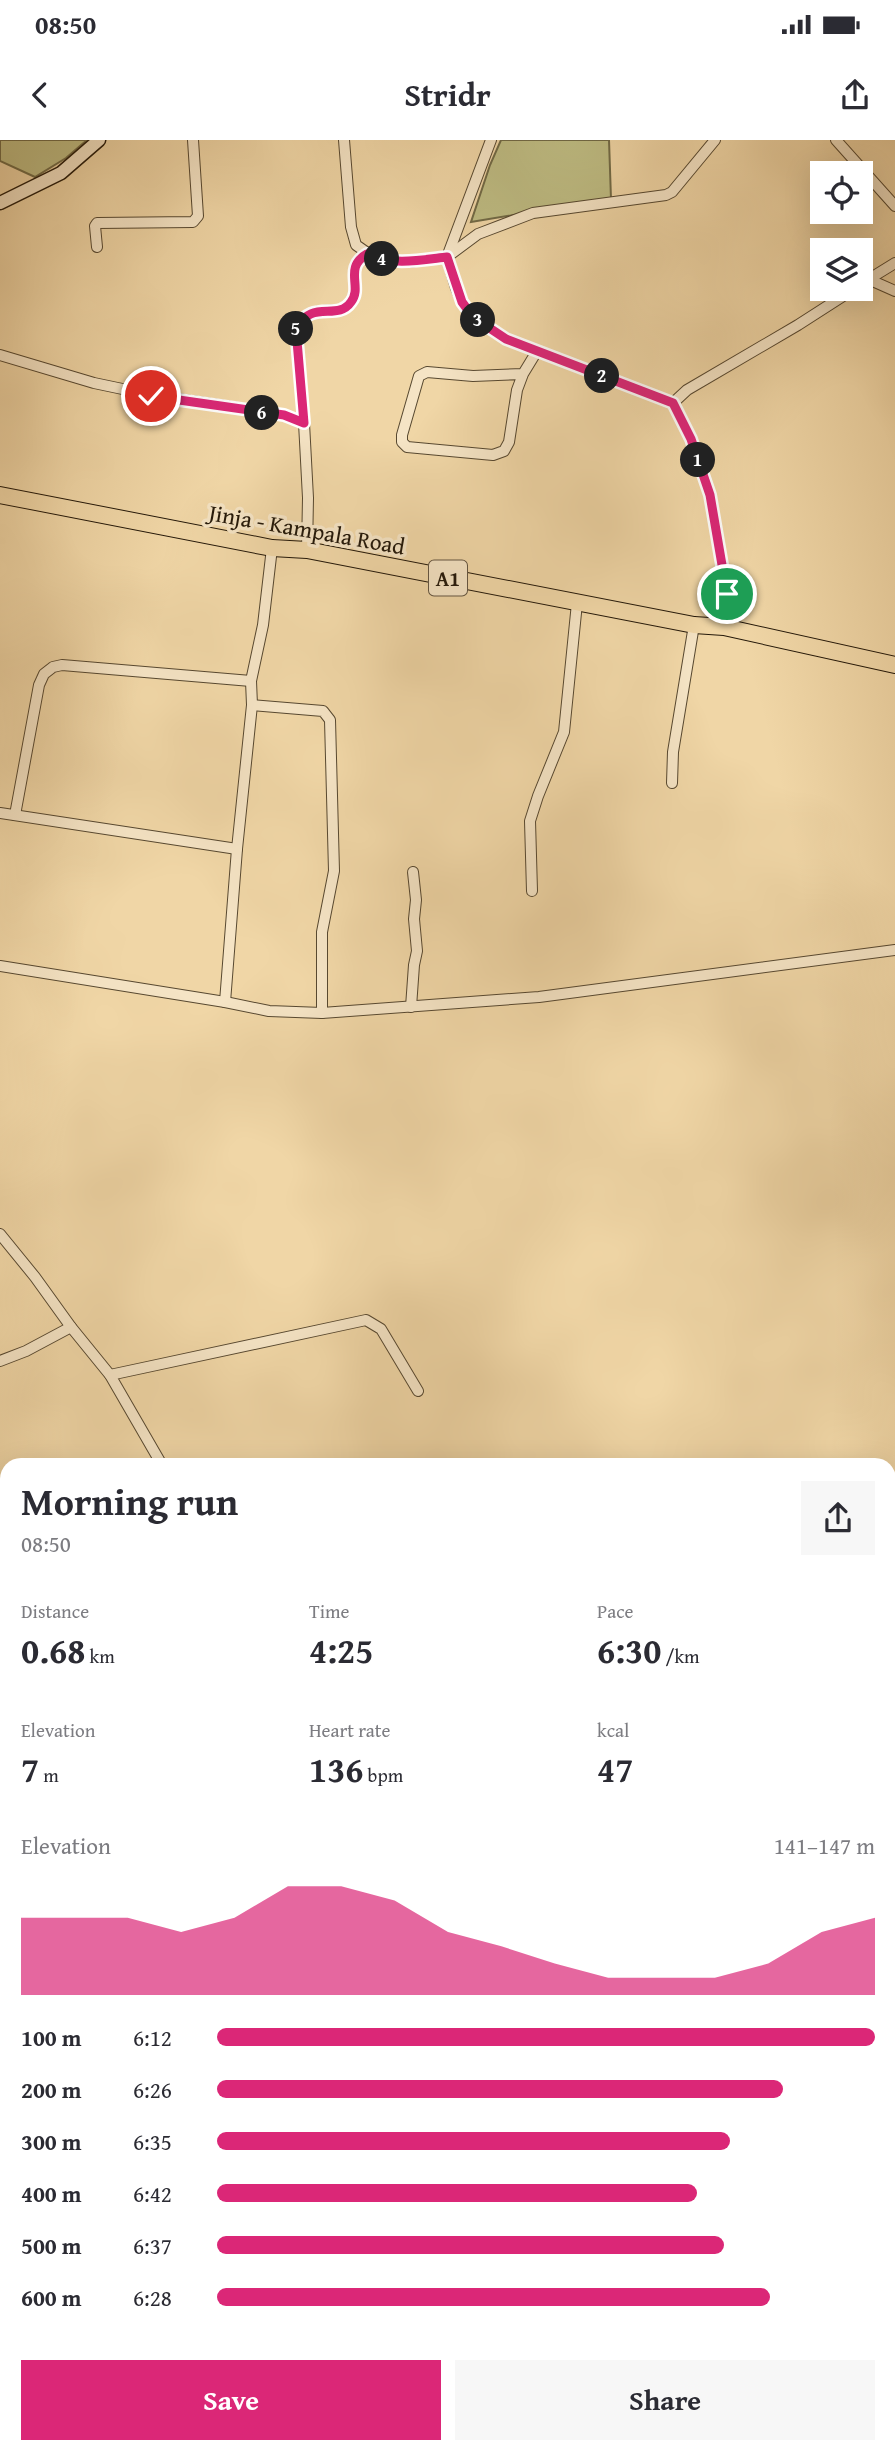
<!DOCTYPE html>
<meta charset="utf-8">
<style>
:root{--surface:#fff;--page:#f7f7f7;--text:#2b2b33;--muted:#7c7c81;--accent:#db2777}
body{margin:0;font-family:"Gentium Book Plus",serif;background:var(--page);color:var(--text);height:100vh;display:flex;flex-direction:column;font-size:26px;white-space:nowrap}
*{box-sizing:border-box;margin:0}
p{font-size:23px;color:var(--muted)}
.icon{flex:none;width:38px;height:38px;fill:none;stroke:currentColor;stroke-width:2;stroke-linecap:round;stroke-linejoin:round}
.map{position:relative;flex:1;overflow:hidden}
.panel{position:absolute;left:0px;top:1318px;width:896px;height:996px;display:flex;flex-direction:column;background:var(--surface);border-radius:21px 21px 0 0;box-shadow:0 7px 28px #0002}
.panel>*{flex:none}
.fabs{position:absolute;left:810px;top:21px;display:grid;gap:14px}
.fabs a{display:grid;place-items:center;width:63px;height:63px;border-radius:0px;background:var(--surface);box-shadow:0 7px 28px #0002;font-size:35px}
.pin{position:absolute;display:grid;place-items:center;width:60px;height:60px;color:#fff;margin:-30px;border:4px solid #fff;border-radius:50%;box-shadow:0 2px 7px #0007}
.km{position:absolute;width:35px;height:35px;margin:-18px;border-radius:50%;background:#222;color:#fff;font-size:19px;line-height:35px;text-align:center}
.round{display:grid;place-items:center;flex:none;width:74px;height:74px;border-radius:0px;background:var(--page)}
.headline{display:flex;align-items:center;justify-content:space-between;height:119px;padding:0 21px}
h1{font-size:38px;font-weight:700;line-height:52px}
.metrics{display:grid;grid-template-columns:repeat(3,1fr);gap:10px;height:119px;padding:7px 21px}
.metrics div{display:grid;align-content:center}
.metrics b{font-size:35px;font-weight:700}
.metrics small{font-size:19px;font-weight:400}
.metrics p{font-size:19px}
.chart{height:196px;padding:14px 21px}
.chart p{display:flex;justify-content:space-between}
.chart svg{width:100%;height:126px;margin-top:7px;fill:var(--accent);opacity:.7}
.button{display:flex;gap:14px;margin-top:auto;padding:14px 21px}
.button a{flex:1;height:80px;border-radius:0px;background:var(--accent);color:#fff;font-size:28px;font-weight:700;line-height:80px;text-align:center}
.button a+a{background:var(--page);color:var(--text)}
ul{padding:0 21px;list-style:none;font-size:23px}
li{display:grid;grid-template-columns:112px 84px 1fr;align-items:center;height:52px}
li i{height:18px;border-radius:9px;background:var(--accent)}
.status{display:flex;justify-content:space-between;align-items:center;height:49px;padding:0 35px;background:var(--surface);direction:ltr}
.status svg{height:19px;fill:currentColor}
header{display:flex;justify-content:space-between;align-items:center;height:91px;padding:0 21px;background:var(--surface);font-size:32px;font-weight:700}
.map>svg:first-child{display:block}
.green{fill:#bebc83;stroke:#716a46;stroke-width:2}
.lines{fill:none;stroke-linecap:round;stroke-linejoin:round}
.minor-casing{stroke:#574830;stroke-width:12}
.tertiary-casing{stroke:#574830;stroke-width:15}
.secondary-casing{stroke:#241809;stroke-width:15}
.trunk-casing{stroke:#241809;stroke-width:18}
.minor{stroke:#f5e4c5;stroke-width:10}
.tertiary{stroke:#f5e4c5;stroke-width:12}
.secondary{stroke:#f5e4c5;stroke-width:12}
.trunk{stroke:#f0d6a6;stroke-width:16}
.route-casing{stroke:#fff;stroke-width:14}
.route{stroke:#db2777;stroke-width:9}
.labels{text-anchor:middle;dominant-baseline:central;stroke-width:7;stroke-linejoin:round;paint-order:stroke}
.shield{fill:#f5e4c5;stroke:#635541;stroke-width:2}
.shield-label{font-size:21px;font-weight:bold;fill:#241809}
.street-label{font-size:23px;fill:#241809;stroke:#f5e4c5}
</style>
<div class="status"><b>08:50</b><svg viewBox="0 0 49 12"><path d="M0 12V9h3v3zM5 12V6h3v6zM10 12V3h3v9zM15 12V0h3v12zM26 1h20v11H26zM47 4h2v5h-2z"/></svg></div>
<header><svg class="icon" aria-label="back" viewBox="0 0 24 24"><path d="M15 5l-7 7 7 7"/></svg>Stridr<svg class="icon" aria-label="share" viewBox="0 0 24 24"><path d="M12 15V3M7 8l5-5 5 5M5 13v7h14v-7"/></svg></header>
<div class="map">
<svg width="895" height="2313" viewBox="0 0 895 2313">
<rect width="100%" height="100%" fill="#f0d6a6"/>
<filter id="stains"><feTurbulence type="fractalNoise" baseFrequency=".00286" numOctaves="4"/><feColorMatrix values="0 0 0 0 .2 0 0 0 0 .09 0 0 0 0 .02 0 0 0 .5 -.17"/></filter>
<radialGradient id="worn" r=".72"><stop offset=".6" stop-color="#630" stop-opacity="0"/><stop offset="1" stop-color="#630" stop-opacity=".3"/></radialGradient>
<g class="green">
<polygon points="0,0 87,0 66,18 35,37 0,21"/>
<polygon points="501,0 609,0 611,59 471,82 490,25"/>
</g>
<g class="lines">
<defs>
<g id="minor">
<polyline points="344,0 351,87 356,105 376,119 407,122 447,117 478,94 533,73 666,55 672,52 715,0"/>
<polyline points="491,0 447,117 456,148 462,162 473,177 506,199 673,263 691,299 710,355 727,454 724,487"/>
<polyline points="836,0 895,66"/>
<polyline points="97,107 95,86 97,83 193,82 198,76 193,0"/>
<polyline points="868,139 895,151"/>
<polyline points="861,144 895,123"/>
<polyline points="0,215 94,243 151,255 284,275 304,283 308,358 307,410"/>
<polyline points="523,234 473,236 427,232 419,236 402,295 402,302 407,307 493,315 504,311 509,302 517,250 523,234 537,211"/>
<polyline points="673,263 687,250 798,185 854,149"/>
<path d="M304,283L296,189C312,158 337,181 351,162C363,146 343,128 367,114"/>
<polyline points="252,565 323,571 330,580 334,731 322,792 322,873"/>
<polyline points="672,643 673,612 694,485"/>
<polyline points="0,673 237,709"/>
<polyline points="15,675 39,545 44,534 53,527 62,525 251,541"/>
<polyline points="532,751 530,681 538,656 564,592 577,463"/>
<polyline points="0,826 225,862 269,871 322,873 539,857 895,810"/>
<polyline points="225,862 237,709 252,565 251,541 263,485 272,408"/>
<polyline points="411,867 414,825 417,811 414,779 416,760 413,732"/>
<polyline points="0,1094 35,1137 71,1187 110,1235 162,1325"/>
<polyline points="0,1221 26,1211 71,1187"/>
<polyline points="110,1235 366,1180 381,1189 418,1251"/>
<polyline points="889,1525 895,1514"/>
<polyline points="889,1553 895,1557"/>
<polyline points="889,1762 895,1742"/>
<polyline points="0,1764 7,1751"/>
<polyline points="889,1834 895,1833"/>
<polyline points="889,1932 895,1930"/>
<polyline points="0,1966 7,1976"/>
<polyline points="889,1970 891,1976"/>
<polyline points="0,2107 7,2101"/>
<polyline points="0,2276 7,2266"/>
<polyline points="255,2306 259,2313"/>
<polyline points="349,2313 350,2306"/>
<polyline points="467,2313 472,2306"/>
<polyline points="637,2313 641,2306"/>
<polyline points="883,2313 895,2302"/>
</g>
<g id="tertiary">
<polyline points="0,1925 7,1926"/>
<polyline points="844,2306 854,2313"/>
</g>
<polyline id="secondary" points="0,63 61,33 99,0"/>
<polyline id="trunk" points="0,355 272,408 307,410 694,485 724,487 895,525"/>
</defs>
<use href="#minor" class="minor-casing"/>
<use href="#tertiary" class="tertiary-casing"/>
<use href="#secondary" class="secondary-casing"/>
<use href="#trunk" class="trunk-casing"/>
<use href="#minor" class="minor"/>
<use href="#tertiary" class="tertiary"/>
<use href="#secondary" class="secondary"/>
<use href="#trunk" class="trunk"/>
</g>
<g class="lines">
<defs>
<path id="route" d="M151,256L284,275L304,283L296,189C312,158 337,182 351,162C363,147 343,128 367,114C392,126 421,120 447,117L462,162L473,177L506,199L673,263L691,299L710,355L727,454"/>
</defs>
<use href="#route" class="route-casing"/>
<use href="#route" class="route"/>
</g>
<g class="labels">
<rect class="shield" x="429" y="420.5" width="38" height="35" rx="5"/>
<g class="shield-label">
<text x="448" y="438">A1</text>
</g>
<g class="street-label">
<text transform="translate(307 389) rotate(10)">Jinja - Kampala Road</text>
</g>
</g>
<rect width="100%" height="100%" filter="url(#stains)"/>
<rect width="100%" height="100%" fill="url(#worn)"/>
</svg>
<div class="fabs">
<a><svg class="icon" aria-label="locate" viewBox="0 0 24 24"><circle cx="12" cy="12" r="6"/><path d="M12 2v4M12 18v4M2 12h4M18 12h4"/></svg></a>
<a><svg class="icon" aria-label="layers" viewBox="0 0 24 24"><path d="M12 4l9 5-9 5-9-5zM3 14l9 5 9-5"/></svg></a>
</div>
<div class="pin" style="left:727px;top:454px;background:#1e9e55"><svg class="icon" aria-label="arrive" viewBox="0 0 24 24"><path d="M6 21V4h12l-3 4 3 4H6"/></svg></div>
<div class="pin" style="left:151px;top:256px;background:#d93025"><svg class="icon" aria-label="check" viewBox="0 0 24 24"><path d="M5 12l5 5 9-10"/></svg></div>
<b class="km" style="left:698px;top:320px">1</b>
<b class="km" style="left:602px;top:236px">2</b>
<b class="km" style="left:478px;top:180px">3</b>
<b class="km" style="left:382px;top:119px">4</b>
<b class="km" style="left:296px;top:189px">5</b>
<b class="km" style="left:262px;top:273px">6</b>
<section class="panel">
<div class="headline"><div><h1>Morning run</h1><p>08:50</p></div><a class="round"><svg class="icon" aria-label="share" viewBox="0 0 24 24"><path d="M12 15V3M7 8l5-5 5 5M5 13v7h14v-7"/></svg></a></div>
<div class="metrics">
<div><p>Distance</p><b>0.68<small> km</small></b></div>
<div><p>Time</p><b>4:25</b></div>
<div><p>Pace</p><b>6:30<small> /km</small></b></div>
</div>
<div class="metrics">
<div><p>Elevation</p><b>7<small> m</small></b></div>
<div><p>Heart rate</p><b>136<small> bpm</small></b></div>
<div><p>kcal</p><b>47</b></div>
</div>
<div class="chart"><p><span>Elevation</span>141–147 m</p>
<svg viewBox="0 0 160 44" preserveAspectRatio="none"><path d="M0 44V17L10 17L20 17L30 22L40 17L50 6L60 6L70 11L80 22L90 27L100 33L110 38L120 38L130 38L140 33L150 22L160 17V44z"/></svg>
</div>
<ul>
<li><b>100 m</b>6:12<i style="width:100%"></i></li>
<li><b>200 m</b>6:26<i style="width:86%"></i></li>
<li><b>300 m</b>6:35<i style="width:78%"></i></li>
<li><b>400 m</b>6:42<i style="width:73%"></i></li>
<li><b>500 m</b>6:37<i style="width:77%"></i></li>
<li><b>600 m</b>6:28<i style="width:84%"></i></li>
</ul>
<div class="button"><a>Save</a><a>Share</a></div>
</section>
</div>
